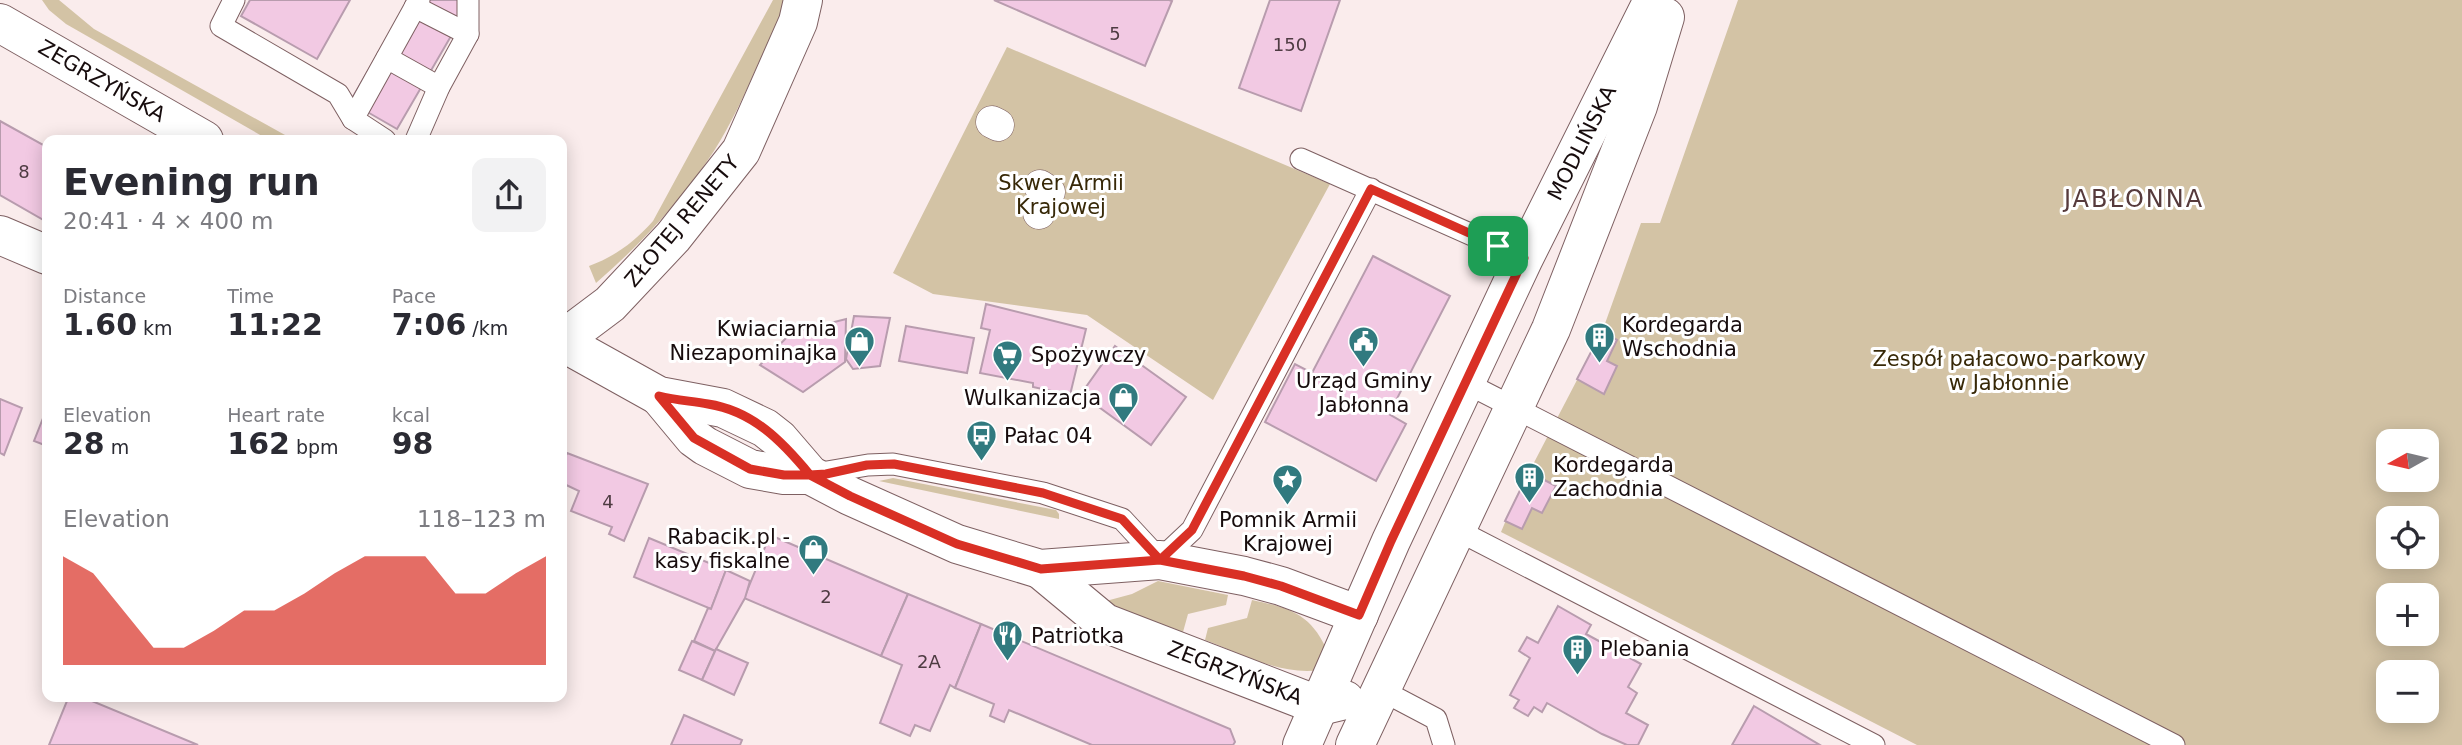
<!DOCTYPE html>
<meta charset="utf-8">
<style>
:root{--surface:#fff;--page:#f2f2f3;--text:#2b2b33;--muted:#7c7c81;--accent:#d93025}
body{margin:0;font-family:"DejaVu Sans",sans-serif;background:var(--page);color:var(--text);height:100vh;display:flex;flex-direction:column;font-size:26px;white-space:nowrap}
*{box-sizing:border-box;margin:0}
p{font-size:23px;color:var(--muted)}
.icon{flex:none;width:38px;height:38px;fill:none;stroke:currentColor;stroke-width:2;stroke-linecap:round;stroke-linejoin:round}
.map{position:relative;flex:1;overflow:hidden}
.side{position:absolute;left:42px;top:135px;width:525px;height:567px;display:flex;flex-direction:column;background:var(--surface);border-radius:14px;box-shadow:0 4px 18px #0003}
.side>*{flex:none}
.needle{width:46px;rotate:262deg}
.fabs{position:absolute;left:2376px;top:429px;display:grid;gap:14px}
.fabs a{display:grid;place-items:center;width:63px;height:63px;border-radius:14px;background:var(--surface);box-shadow:0 4px 18px #0003;font-size:35px}
.pin{position:absolute;display:grid;place-items:center;width:60px;height:60px;color:#fff;margin:-30px;border-radius:14px;box-shadow:0 4px 10px #0006}
.round{display:grid;place-items:center;flex:none;width:74px;height:74px;border-radius:14px;background:var(--page)}
.head{display:flex;align-items:center;justify-content:space-between;height:119px;padding:0 21px}
h1{font-size:38px;font-weight:600;line-height:52px}
.stats{display:grid;grid-template-columns:repeat(3,1fr);gap:10px;height:119px;padding:7px 21px}
.stats div{display:grid;align-content:center}
.stats b{font-size:30px;font-weight:600}
.stats small{font-size:19px;font-weight:400}
.stats p{font-size:19px}
.chart{height:196px;padding:14px 21px}
.chart p{display:flex;justify-content:space-between}
.chart svg{width:100%;height:126px;margin-top:7px;fill:var(--accent);opacity:.7}
.map>svg:first-child{display:block}
.green{fill:#d3c3a5;fill-rule:evenodd}
.building{fill:#f2c9e3;stroke:#b89cae;stroke-width:2}
.lines{fill:none;stroke-linecap:round;stroke-linejoin:round}
.service-casing{stroke:#7e6062;stroke-width:23}
.pedestrian-casing{stroke:#7e6062;stroke-width:33}
.minor-casing{stroke:#7e6062;stroke-width:40}
.secondary-casing{stroke:#7e6062;stroke-width:40}
.service{stroke:#fff;stroke-width:21}
.pedestrian{stroke:#fff;stroke-width:32}
.minor{stroke:#fff;stroke-width:38}
.secondary{stroke:#fff;stroke-width:38}
.route-casing{stroke:#fff;stroke-width:14}
.route{stroke:#d93025;stroke-width:9}
.labels{text-anchor:middle;dominant-baseline:central;stroke-width:6;stroke-linejoin:round;paint-order:stroke}
.number-label{font-size:18px;fill:#4e3b42}
.street-label{font-size:21px;fill:#170c0d;stroke:#fff}
.park-label{font-size:21px;fill:#372807;stroke:#fff}
.poi-label{font-size:21px;fill:#170c0d;stroke:#fff;text-anchor:start}
.quarter-label{font-size:24px;letter-spacing:2px;fill:#563a3c;stroke:#fff}
</style>
<div class="map">
<svg width="2462" height="745" viewBox="0 0 2462 745">
<rect width="100%" height="100%" fill="#faecec"/>
<g class="green">
<polygon points="42,0 59,0 94,29 294,140 269,140 66,24 49,10"/>
<path d="M773,0H785C778,22 768,43 758,64C745,94 731,124 714,151C682,200 640,245 596,283L589,266C616,256 634,242 653,221Z"/>
<path d="M1738,0H2462V745H1917L1501,532L1515,499L1602,332L1641,223H1660ZM2389,441H2427V480H2389ZM2389,518H2427V556H2389ZM2389,595H2427V634H2389ZM2389,672H2427V710H2389Z"/>
<polygon points="1007,47 1330,184 1213,400 1087,315 933,294 893,273"/>
<polygon points="893,478 1056,510 1059,514 1059,519 879,481"/>
<polygon points="1158,581 1228,595 1226,605 1188,614 1183,632 1106,603 1106,601 1132,594"/>
<path d="M1252,600C1290,608 1312,614 1328,653L1320,670C1281,676 1240,653 1205,640L1208,628L1247,618Z"/>
</g>
<g class="building">
<polygon points="250,0 350,0 317,59 241,16"/>
<polygon points="409,0 472,0 397,129 350,102"/>
<polygon points="994,0 1169,0 1172,1 1145,66"/>
<polygon points="1270,0 1340,0 1301,111 1239,88"/>
<polygon points="0,121 47,147 47,222 0,195"/>
<polygon points="1373,256 1450,296 1389,414 1406,424 1376,481 1265,422 1295,364 1312,373"/>
<polygon points="986,304 1086,329 1070,395 1033,387 1033,383 980,373 990,330 981,328"/>
<polygon points="854,316 890,318 880,366 853,369 846,359"/>
<polygon points="846,319 845,362 803,392 760,365 791,333"/>
<polygon points="906,326 974,338 967,373 899,361"/>
<polygon points="1602,331 1617,340 1607,361 1617,366 1604,394 1577,379"/>
<polygon points="1115,346 1186,397 1151,445 1081,394"/>
<polygon points="0,399 22,408 4,455 0,453"/>
<polygon points="47,408 47,446 34,441"/>
<polygon points="567,453 648,484 624,541 609,534 612,527 571,511 579,491 562,483 562,464"/>
<polygon points="1529,472 1556,486 1542,513 1532,508 1522,529 1505,521"/>
<polygon points="770,535 908,594 881,656 744,598"/>
<polygon points="649,538 726,570 711,609 634,577"/>
<polygon points="726,570 750,581 745,598 715,651 694,641 708,608 711,609"/>
<polygon points="908,594 981,624 955,688 950,685 930,731 915,725 910,736 880,723 902,665 881,656"/>
<polygon points="1558,606 1591,625 1586,634 1641,664 1628,687 1637,693 1626,713 1648,725 1638,745 1627,745 1602,734 1547,703 1542,712 1534,707 1528,716 1514,708 1519,700 1510,695 1530,658 1519,651 1527,637 1538,643"/>
<polygon points="981,624 1230,729 1235,742 1233,745 1092,745 1009,710 1004,722 990,716 994,704 955,688"/>
<polygon points="692,641 715,651 702,680 679,670"/>
<polygon points="716,649 748,663 734,695 702,680"/>
<polygon points="69,696 80,696 198,745 49,745"/>
<polygon points="1754,706 1820,745 1732,745"/>
<polygon points="684,715 742,740 740,745 671,745"/>
</g>
<g class="lines">
<defs>
<g id="service">
<polyline points="234,0 221,26 338,94 353,119 385,140"/>
<polyline points="415,7 468,34"/>
<polyline points="387,58 439,87"/>
<polyline points="353,119 419,0"/>
<polyline points="416,140 439,87 468,34 468,0"/>
<polyline points="1301,159 1524,258"/>
<polyline points="1466,383 2174,745"/>
<polyline points="815,474 868,465 893,464 1043,493 1122,519 1160,560 1192,530 1371,189"/>
<polyline points="1457,530 1874,745"/>
<polyline points="1381,690 1436,719 1444,745"/>
</g>
<g id="pedestrian">
<polyline points="992,122 998,125"/>
<polyline points="1039,213 1049,192 1040,186"/>
</g>
<g id="minor">
<polyline points="0,235 47,255"/>
<polyline points="562,340 610,304 673,237 741,151 798,22 803,0"/>
</g>
<g id="secondary">
<polyline points="0,23 204,140"/>
<polyline points="562,342 659,396 723,408 765,428 779,439 810,475 850,496 957,544 1040,569 1160,560 1244,576 1281,586 1359,615"/>
<polyline points="659,396 694,438 705,446 750,469 784,475 810,475"/>
<polyline points="1040,569 1105,623 1320,706 1345,700"/>
<polyline points="1302,745 1391,541 1524,258 1653,0"/>
<polyline points="1355,745 1551,329 1638,106 1665,17"/>
</g>
</defs>
<use href="#service" class="service-casing"/>
<use href="#pedestrian" class="pedestrian-casing"/>
<use href="#minor" class="minor-casing"/>
<use href="#secondary" class="secondary-casing"/>
<use href="#service" class="service"/>
<use href="#pedestrian" class="pedestrian"/>
<use href="#minor" class="minor"/>
<use href="#secondary" class="secondary"/>
</g>
<g class="lines">
<defs>
<path id="route" d="M1498,246L1371,189L1192,530L1160,560L1041,569L957,544L850,496L810,475H784L750,469L694,438L659,396C675,400 691,401 708,404C753,411 782,441 810,475L826,474L867,465L894,464L1043,493L1122,519L1160,560L1244,576L1281,586L1359,615L1391,541L1524,258L1498,246"/>
</defs>
<use href="#route" class="route-casing"/>
<use href="#route" class="route"/>
</g>
<defs>
<symbol id="building-pin" viewBox="-11 -11 22 30"><path d="M0 17L-7.5 6A9.5 9.5 0 1 1 7.5 6Z" fill="#317a7f" stroke="#fff"/><path d="M-4-6H4V6H1V3H-1V6H-4ZM-2.5-4.3h1.7v1.8h-1.7ZM.8-4.3h1.7v1.8H.8ZM-2.5-1h1.7V.8h-1.7ZM.8-1h1.7V.8H.8Z" fill="#fff"/></symbol>
<symbol id="shop-pin" viewBox="-11 -11 22 30"><path d="M0 17L-7.5 6A9.5 9.5 0 1 1 7.5 6Z" fill="#317a7f" stroke="#fff"/><path d="M-5-2.5h2.3a2.7 3.5 0 0 1 5.4 0H5L5.5 6h-11ZM-1.5-2.5h3a1.5 2.3 0 0 0-3 0Z" fill="#fff"/></symbol>
<symbol id="civic-pin" viewBox="-11 -11 22 30"><path d="M0 17L-7.5 6A9.5 9.5 0 1 1 7.5 6Z" fill="#317a7f" stroke="#fff"/><path d="M-.6-6.5H3V-4.5H.6V-3L4-1V1h2V6H-6V1h2V-1L-.6-3ZM-1.2 2.5V6h2.4V2.5Z" fill="#fff"/></symbol>
<symbol id="supermarket-pin" viewBox="-11 -11 22 30"><path d="M0 17L-7.5 6A9.5 9.5 0 1 1 7.5 6Z" fill="#317a7f" stroke="#fff"/><path d="M-6-5.5h2.5l.6 2H6L4.5 2H-2.5L-4.4-4H-6ZM-1.5 3.2a1.3 1.3 0 1 0 .1 0ZM3 3.2a1.3 1.3 0 1 0 .1 0Z" fill="#fff"/></symbol>
<symbol id="bus-pin" viewBox="-11 -11 22 30"><path d="M0 17L-7.5 6A9.5 9.5 0 1 1 7.5 6Z" fill="#317a7f" stroke="#fff"/><path d="M-5-6H5V4H4V6H2V4H-2V6H-4V4H-5ZM-3.5-4V0h7V-4ZM-3.5 1.2v1.5H-2V1.2ZM2 1.2v1.5H3.5V1.2Z" fill="#fff"/></symbol>
<symbol id="sight-pin" viewBox="-11 -11 22 30"><path d="M0 17L-7.5 6A9.5 9.5 0 1 1 7.5 6Z" fill="#317a7f" stroke="#fff"/><path d="M0-6L1.8-2.2L6-1.7L2.9 1.2L3.7 5.4L0 3.3L-3.7 5.4L-2.9 1.2L-6-1.7L-1.8-2.2Z" fill="#fff"/></symbol>
<symbol id="restaurant-pin" viewBox="-11 -11 22 30"><path d="M0 17L-7.5 6A9.5 9.5 0 1 1 7.5 6Z" fill="#317a7f" stroke="#fff"/><path d="M-5-6h1v4h1v-4h1v4h1v-4h1v5L-1.5 .5V6h-2V.5L-5-1ZM5-6V6H3V1.5H1.5Q1.5-4 5-6Z" fill="#fff"/></symbol>
</defs>
<g fill-rule="evenodd">
<use href="#building-pin" x="1582" y="320" width="35" height="47"/>
<use href="#shop-pin" x="842" y="324" width="35" height="47"/>
<use href="#civic-pin" x="1346" y="324" width="35" height="47"/>
<use href="#supermarket-pin" x="990" y="338" width="35" height="47"/>
<use href="#shop-pin" x="1106" y="380" width="35" height="47"/>
<use href="#bus-pin" x="964" y="418" width="35" height="47"/>
<use href="#building-pin" x="1512" y="460" width="35" height="47"/>
<use href="#sight-pin" x="1270" y="462" width="35" height="47"/>
<use href="#shop-pin" x="796" y="532" width="35" height="47"/>
<use href="#restaurant-pin" x="990" y="618" width="35" height="47"/>
<use href="#building-pin" x="1560" y="632" width="35" height="47"/>
</g>
<g class="labels">
<g class="number-label">
<text x="1115" y="33">5</text>
<text x="1290" y="44">150</text>
<text x="24" y="171">8</text>
<text x="608" y="501">4</text>
<text x="826" y="596">2</text>
<text x="929" y="661">2A</text>
</g>
<g class="street-label">
<text transform="translate(102 81) rotate(30)">ZEGRZYŃSKA</text>
<text transform="translate(1582 143) rotate(-63)">MODLIŃSKA</text>
<text transform="translate(682 221) rotate(-50)">ZŁOTEJ RENETY</text>
<text transform="translate(1235 673) rotate(21)">ZEGRZYŃSKA</text>
</g>
<g class="park-label">
<text x="1061" y="183">Skwer Armii<tspan x="1061" dy="24">Krajowej</tspan></text>
<text x="2009" y="359">Zespół pałacowo-parkowy<tspan x="2009" dy="24">w Jabłonnie</tspan></text>
</g>
<g class="poi-label">
<text x="1622" y="325">Kordegarda<tspan x="1622" dy="24">Wschodnia</tspan></text>
<text x="837" y="329" text-anchor="end">Kwiaciarnia<tspan x="837" dy="24">Niezapominajka</tspan></text>
<text x="1031" y="355">Spożywczy</text>
<text x="1364" y="381" text-anchor="middle">Urząd Gminy<tspan x="1364" dy="24">Jabłonna</tspan></text>
<text x="1101" y="398" text-anchor="end">Wulkanizacja</text>
<text x="1004" y="436">Pałac 04</text>
<text x="1553" y="465">Kordegarda<tspan x="1553" dy="24">Zachodnia</tspan></text>
<text x="1288" y="520" text-anchor="middle">Pomnik Armii<tspan x="1288" dy="24">Krajowej</tspan></text>
<text x="790" y="537" text-anchor="end">Rabacik.pl -<tspan x="790" dy="24">kasy fiskalne</tspan></text>
<text x="1031" y="636">Patriotka</text>
<text x="1600" y="649">Plebania</text>
</g>
<g class="quarter-label">
<text x="2134" y="199">JABŁONNA</text>
</g>
</g>
</svg>
<div class="fabs">
<a><svg class="needle" viewBox="-14 -14 28 28"><path d="M0-13l5 13h-10z" fill="#e53935"/><path d="M0 13l5-13h-10z" fill="#7c7c81"/></svg></a>
<a><svg class="icon" aria-label="locate" viewBox="0 0 24 24"><circle cx="12" cy="12" r="6"/><path d="M12 2v4M12 18v4M2 12h4M18 12h4"/></svg></a>
<a>+</a>
<a>−</a>
</div>
<div class="pin" style="left:1498px;top:246px;background:#1e9e55"><svg class="icon" aria-label="arrive" viewBox="0 0 24 24"><path d="M6 21V4h12l-3 4 3 4H6"/></svg></div>
<section class="side">
<div class="head"><div><h1>Evening run</h1><p>20:41 · 4 × 400 m</p></div><a class="round"><svg class="icon" aria-label="share" viewBox="0 0 24 24"><path d="M12 15V3M7 8l5-5 5 5M5 13v7h14v-7"/></svg></a></div>
<div class="stats">
<div><p>Distance</p><b>1.60<small> km</small></b></div>
<div><p>Time</p><b>11:22</b></div>
<div><p>Pace</p><b>7:06<small> /km</small></b></div>
</div>
<div class="stats">
<div><p>Elevation</p><b>28<small> m</small></b></div>
<div><p>Heart rate</p><b>162<small> bpm</small></b></div>
<div><p>kcal</p><b>98</b></div>
</div>
<div class="chart"><p><span>Elevation</span>118–123 m</p>
<svg viewBox="0 0 160 44" preserveAspectRatio="none"><path d="M0 44V6L10 12L20 25L30 38L40 38L50 32L60 25L70 25L80 19L90 12L100 6L110 6L120 6L130 19L140 19L150 12L160 6V44z"/></svg>
</div>
</section>
</div>
